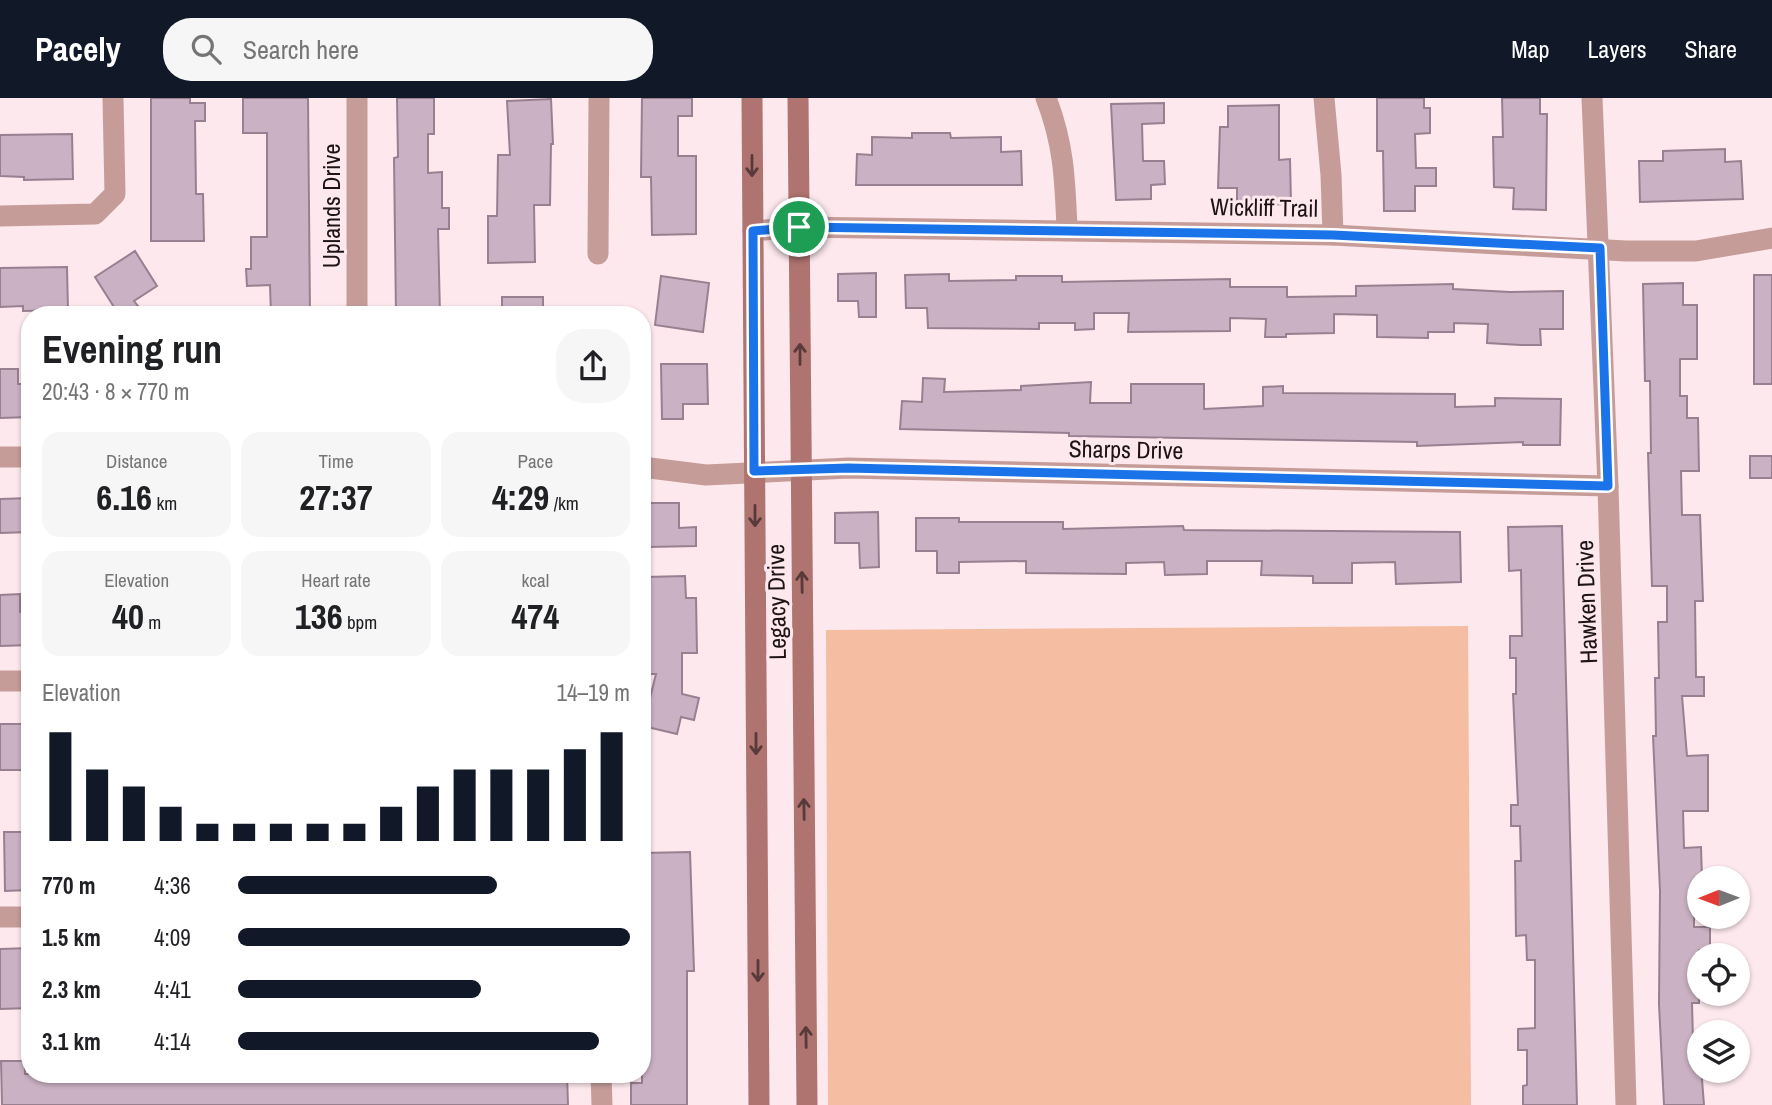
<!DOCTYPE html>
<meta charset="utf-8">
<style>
:root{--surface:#fff;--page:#f6f6f6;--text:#202124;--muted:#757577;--accent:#111827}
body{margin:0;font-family:"Archivo Narrow",sans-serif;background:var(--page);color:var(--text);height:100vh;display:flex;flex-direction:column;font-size:26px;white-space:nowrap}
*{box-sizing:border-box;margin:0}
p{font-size:23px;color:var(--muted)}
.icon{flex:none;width:38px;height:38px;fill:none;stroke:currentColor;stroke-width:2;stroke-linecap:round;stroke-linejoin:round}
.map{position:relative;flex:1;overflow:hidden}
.details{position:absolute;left:21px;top:208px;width:630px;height:777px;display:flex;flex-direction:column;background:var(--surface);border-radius:28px;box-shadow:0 2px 5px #0004}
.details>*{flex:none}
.needle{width:46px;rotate:269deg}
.fabs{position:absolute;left:1687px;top:768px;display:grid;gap:14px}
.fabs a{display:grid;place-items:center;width:63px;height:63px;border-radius:50%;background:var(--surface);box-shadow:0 2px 5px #0004;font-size:35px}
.pin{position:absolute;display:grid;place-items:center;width:60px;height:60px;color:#fff;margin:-30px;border:4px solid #fff;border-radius:50%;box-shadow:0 2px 7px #0007}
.round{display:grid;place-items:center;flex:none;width:74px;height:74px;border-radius:28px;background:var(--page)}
.head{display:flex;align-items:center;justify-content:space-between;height:119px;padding:0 21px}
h1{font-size:38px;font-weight:700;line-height:52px}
.figures{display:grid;grid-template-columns:repeat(3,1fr);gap:10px;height:119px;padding:7px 21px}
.figures div{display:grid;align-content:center;border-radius:18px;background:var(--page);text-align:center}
.figures b{font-size:35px;font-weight:700}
.figures small{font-size:19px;font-weight:400}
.figures p{font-size:19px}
.chart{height:196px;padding:14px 21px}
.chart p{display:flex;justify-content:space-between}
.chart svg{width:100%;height:126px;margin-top:7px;stroke:var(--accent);stroke-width:6}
ul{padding:0 21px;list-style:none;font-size:23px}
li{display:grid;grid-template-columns:112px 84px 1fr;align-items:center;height:52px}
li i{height:18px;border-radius:9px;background:var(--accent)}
header{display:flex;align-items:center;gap:42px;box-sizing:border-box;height:98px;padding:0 35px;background:var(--accent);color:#fff}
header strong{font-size:33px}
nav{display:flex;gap:38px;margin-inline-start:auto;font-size:24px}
.search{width:490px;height:63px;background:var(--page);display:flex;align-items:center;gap:18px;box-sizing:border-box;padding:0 24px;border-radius:28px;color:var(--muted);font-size:26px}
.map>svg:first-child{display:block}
.green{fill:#f5bda1}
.building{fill:#cab1c3;stroke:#988091;stroke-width:2}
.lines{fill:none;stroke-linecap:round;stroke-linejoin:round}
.minor{stroke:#c69c99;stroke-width:21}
.secondary{stroke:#af7470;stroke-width:21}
.oneway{stroke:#583a3b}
.route-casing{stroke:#fff;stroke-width:14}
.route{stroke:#1a73e8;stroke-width:9}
.labels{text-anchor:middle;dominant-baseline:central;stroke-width:6;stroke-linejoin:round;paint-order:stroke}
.street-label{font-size:24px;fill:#1e1417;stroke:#fce8ed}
</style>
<header>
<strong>Pacely</strong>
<div class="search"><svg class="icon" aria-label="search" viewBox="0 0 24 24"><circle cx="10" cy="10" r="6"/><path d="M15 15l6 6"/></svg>Search here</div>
<nav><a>Map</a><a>Layers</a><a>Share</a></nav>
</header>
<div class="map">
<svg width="1772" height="1007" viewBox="0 0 1772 1007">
<rect width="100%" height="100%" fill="#fce8ed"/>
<polygon class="green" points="1468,528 1471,1007 828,1007 826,532"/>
<g class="building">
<polygon points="151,0 190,0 190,5 205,5 205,23 195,23 196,96 203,96 204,143 151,143"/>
<polygon points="243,0 308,0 310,217 271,217 270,187 247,188 246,171 251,171 251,139 267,139 267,35 243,35"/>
<polygon points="397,0 434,0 434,36 428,36 428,75 442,74 442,110 449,110 449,131 438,131 440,217 396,217 394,60 398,59"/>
<polygon points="642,0 692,0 692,18 678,18 678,58 696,58 696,136 652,137 651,79 641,79"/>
<polygon points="1377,0 1424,0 1424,10 1430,10 1430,35 1415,36 1416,70 1436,70 1436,88 1415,88 1415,113 1384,113 1383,53 1377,53"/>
<polygon points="1502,0 1540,0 1540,16 1547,16 1546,112 1513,111 1514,90 1494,89 1493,39 1503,39"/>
<polygon points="551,1 553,46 551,46 550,107 534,107 535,164 488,165 488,118 497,118 498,57 510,57 507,3"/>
<polygon points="1164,5 1164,25 1142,26 1143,63 1164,63 1165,86 1151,87 1151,101 1116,102 1111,6"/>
<polygon points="1279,7 1279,62 1290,61 1291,106 1237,107 1237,90 1218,90 1220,29 1228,29 1228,8"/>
<polygon points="912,35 950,35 951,40 1001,39 1001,54 1021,53 1022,87 856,87 857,56 872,57 872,39 912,40"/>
<polygon points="72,36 73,81 24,82 24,79 0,78 0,37"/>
<polygon points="1725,51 1725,64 1741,63 1743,101 1640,104 1639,63 1663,63 1663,53"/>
<polygon points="135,153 157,188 134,203 138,208 119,217 95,179"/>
<polygon points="67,169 68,212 23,213 23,208 0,209 0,170"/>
<polygon points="876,175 876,219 859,219 858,203 838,203 838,176"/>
<polygon points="949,176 949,183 1016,182 1016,178 1062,178 1062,184 1230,181 1230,189 1287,189 1287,199 1356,198 1356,188 1409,187 1453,186 1453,191 1510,194 1563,193 1563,231 1540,231 1541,247 1521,247 1487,245 1488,226 1454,225 1454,234 1428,234 1428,240 1377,239 1377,217 1334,216 1334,235 1286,236 1286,239 1265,239 1266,221 1230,220 1230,233 1128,234 1129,215 1094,215 1094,231 1075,232 1075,225 1039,225 1039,231 928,230 927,210 906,210 905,177"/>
<rect x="1754" y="177" width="18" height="109"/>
<polygon points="661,178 709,185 703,234 655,227"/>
<polygon points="1683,185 1683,207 1697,207 1697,261 1680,261 1680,298 1687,298 1687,320 1698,320 1699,373 1681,373 1682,417 1700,417 1703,503 1695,503 1696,579 1704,579 1704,598 1682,598 1687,658 1708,657 1708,713 1683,713 1684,750 1701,749 1702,780 1699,793 1694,793 1694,829 1710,829 1710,852 1699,852 1699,905 1692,905 1693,943 1699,943 1704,1007 1664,1007 1659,906 1660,793 1653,638 1656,638 1655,580 1659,580 1658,524 1667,524 1667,488 1652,488 1648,355 1651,355 1650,283 1645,283 1643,186"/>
<rect x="502" y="199" width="41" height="18"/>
<polygon points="661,266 707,266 708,306 683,306 683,321 662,321"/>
<polygon points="0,271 18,271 18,286 30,286 30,319 0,320"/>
<polygon points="923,280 945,281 944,294 1021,292 1021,288 1091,284 1090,305 1131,305 1131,286 1204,286 1204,311 1263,308 1263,289 1283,288 1283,295 1455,296 1455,309 1495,308 1495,300 1561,301 1560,347 1523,347 1523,344 1417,348 1417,344 1069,338 1069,335 900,331 902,303 922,304"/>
<rect x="1750" y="358" width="22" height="22"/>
<polygon points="30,400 30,434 0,435 0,401"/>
<polygon points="647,405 679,405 679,430 696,429 696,448 648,449"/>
<polygon points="878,414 879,469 860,470 859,445 835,445 835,415"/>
<polygon points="916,420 959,420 959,424 1063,424 1063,431 1183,428 1184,432 1460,434 1461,484 1396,486 1395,464 1352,465 1352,485 1313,485 1313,478 1261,477 1262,463 1207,463 1207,476 1165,477 1164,464 1126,465 1126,476 1026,475 1026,463 959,464 959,475 937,475 937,453 916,453"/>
<polygon points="1562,428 1577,1007 1523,1007 1523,988 1527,987 1527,952 1518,952 1518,931 1535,930 1535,862 1527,862 1526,837 1516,838 1515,763 1521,763 1520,728 1511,728 1511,707 1518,707 1513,596 1516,596 1516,560 1510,560 1510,538 1522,538 1521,472 1509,473 1508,429"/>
<polygon points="685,478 686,500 696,500 697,555 682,555 682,596 699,600 694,622 681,619 677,636 643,628 656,576 650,576 646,479"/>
<polygon points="20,496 20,514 30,514 30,547 0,548 0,497"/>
<rect x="0" y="626" width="30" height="46"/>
<polygon points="4,734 28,734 29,792 5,793"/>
<polygon points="690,754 694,873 687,873 687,1007 631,1007 631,985 642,985 642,852 645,852 642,755"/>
<polygon points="30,850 30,910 0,911 0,851"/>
<polygon points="1,963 25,963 25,976 567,976 568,1007 2,1007"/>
</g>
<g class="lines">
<g class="minor">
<path d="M1046,0C1064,46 1065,82 1067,131"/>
<polyline points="1324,0 1331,77 1333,137"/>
<polyline points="1592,0 1608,388 1626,1007"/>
<polyline points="0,118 95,116 115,96 113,0"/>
<polyline points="753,133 799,129 1333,137 1626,153 1696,153 1772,140"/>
<polyline points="598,156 599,0"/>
<polyline points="357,217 357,0"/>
<polyline points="0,359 30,359"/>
<polyline points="642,369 706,377 848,370 1608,388"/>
<polyline points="0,583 30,583"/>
<polyline points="0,819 30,819"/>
<polyline points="601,976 602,1007"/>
</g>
<g class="secondary">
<polyline points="752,0 759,1007"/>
<polyline points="798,0 807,1007"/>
</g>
</g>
<defs><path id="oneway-shaft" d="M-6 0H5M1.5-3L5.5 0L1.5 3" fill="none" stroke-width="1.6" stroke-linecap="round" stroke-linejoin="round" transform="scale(1.75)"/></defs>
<g class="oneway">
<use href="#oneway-shaft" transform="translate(752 68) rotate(90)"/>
<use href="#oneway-shaft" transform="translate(800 256) rotate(-90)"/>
<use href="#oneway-shaft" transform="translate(755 418) rotate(90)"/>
<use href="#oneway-shaft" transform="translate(802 484) rotate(-91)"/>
<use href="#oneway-shaft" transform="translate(756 646) rotate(90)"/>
<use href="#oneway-shaft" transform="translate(804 711) rotate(-91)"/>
<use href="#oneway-shaft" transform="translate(758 873) rotate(90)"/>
<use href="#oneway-shaft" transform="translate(806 939) rotate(-91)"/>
</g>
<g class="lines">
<defs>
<polygon id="route" points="799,129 1333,137 1600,150 1608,388 848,370 754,373 753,133"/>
</defs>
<use href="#route" class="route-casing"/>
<use href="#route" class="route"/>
</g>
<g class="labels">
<g class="street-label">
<text transform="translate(331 108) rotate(-90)">Uplands Drive</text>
<text transform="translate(1264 109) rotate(1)">Wickliff Trail</text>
<text transform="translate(1126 351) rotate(1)">Sharps Drive</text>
<text transform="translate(776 504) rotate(-91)">Legacy Drive</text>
<text transform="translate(1586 504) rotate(-92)">Hawken Drive</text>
</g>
</g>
</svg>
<div class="fabs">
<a><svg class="needle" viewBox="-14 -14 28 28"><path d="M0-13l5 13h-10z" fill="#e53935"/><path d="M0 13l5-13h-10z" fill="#757577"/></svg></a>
<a><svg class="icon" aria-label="locate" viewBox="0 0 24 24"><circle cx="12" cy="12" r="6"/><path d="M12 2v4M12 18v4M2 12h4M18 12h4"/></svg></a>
<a><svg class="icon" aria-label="layers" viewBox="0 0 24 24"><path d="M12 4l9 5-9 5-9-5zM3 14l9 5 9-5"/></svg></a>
</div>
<div class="pin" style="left:799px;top:129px;background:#1e9e55"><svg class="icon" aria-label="arrive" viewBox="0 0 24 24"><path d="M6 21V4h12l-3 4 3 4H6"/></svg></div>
<section class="details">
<div class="head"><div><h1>Evening run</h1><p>20:43 · 8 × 770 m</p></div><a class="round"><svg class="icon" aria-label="share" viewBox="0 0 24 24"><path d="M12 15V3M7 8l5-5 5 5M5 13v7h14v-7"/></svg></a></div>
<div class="figures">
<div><p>Distance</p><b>6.16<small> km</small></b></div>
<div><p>Time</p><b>27:37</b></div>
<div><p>Pace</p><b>4:29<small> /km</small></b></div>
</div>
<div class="figures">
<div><p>Elevation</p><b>40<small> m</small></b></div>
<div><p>Heart rate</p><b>136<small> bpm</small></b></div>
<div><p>kcal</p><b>474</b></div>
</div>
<div class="chart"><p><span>Elevation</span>14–19 m</p>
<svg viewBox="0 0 160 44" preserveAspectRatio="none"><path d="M5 44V6M15 44V19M25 44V25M35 44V32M45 44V38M55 44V38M65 44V38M75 44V38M85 44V38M95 44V32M105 44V25M115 44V19M125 44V19M135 44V19M145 44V12M155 44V6"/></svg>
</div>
<ul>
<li><b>770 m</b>4:36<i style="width:66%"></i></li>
<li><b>1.5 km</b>4:09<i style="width:100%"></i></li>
<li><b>2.3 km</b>4:41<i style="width:62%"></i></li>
<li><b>3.1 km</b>4:14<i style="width:92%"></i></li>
</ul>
</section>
</div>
